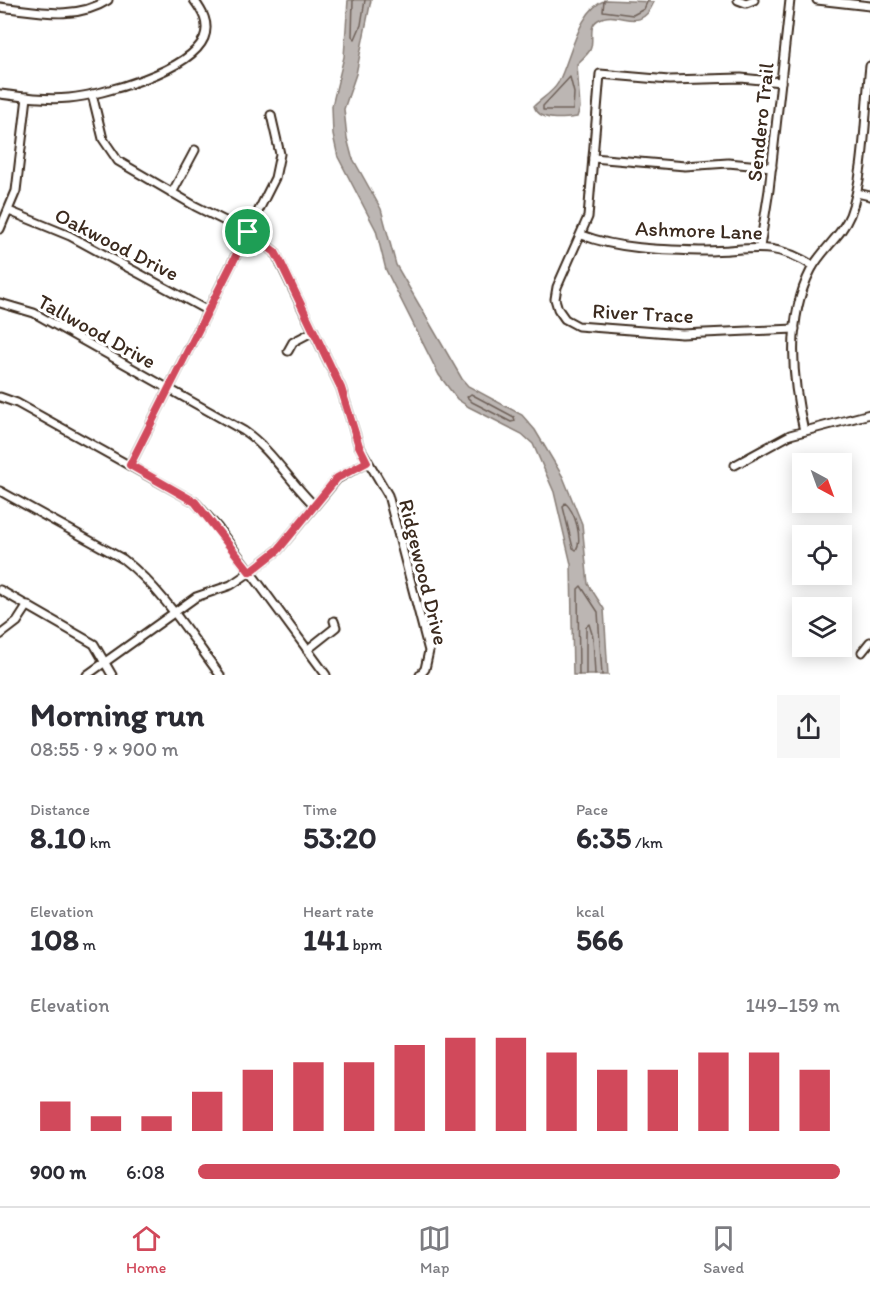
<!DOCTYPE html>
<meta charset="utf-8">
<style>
:root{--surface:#fff;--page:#f7f7f7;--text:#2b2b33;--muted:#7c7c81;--line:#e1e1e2;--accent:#d1495b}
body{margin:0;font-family:Itim,sans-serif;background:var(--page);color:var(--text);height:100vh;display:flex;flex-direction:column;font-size:22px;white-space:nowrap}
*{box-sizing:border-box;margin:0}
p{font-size:20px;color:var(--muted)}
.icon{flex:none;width:33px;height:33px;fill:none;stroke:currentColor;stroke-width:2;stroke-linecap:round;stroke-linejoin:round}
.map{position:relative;height:675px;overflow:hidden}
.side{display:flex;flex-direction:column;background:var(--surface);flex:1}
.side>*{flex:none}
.needle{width:39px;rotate:139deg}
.tools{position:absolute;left:792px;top:453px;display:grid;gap:12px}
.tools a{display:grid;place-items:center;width:60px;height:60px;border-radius:0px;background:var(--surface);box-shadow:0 3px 15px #0003;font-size:30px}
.pin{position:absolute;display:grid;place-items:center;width:51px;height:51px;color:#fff;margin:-26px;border:3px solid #fff;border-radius:50%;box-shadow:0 2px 6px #0007}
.round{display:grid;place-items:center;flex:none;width:63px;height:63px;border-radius:0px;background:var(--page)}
.headline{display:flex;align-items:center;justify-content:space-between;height:102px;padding:0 30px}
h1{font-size:33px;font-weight:700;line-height:45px}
.stats{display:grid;grid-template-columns:repeat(3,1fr);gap:9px;height:102px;padding:6px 30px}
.stats div{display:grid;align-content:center}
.stats b{font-size:30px;font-weight:700}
.stats small{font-size:16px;font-weight:400}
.stats p{font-size:16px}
.chart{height:168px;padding:12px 30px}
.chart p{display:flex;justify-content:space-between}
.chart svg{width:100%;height:108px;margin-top:6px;stroke:var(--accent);stroke-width:6}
ul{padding:0 30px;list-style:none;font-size:20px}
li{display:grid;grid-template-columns:96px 72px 1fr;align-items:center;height:45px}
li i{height:15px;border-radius:8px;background:var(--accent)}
.menu{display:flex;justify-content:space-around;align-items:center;height:84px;border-top:2px solid var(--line);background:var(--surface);font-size:16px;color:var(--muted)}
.menu a{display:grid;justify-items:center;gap:3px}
.menu .active{color:var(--accent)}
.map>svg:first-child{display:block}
.water{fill:#bcb6b3;stroke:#887e77;stroke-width:1.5}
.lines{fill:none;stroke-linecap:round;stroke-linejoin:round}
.shore{stroke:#6f625a;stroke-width:1.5}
.minor-casing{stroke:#3b2a1e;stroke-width:11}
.minor{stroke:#fff;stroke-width:7}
.route-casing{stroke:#fff;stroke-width:12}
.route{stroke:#d1495b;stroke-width:8}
.labels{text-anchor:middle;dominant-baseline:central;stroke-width:6;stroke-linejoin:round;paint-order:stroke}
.street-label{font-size:21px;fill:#3b2a1e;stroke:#fff}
</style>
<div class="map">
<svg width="870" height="675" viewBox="0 0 870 675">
<rect width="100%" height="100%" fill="#fff"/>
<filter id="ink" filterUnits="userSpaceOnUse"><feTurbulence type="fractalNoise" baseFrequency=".0167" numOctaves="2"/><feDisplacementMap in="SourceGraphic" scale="12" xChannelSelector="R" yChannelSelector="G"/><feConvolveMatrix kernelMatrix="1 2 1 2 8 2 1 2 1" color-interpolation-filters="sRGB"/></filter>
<g filter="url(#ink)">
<g class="water">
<polygon points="348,0 371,0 356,74 344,109 347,138 352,157 381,209 396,265 462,379 468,386 522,415 535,430 563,477 582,524 588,584 604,609 608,675 573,675 571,564 554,492 533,444 522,434 469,407 457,399 439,375 386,270 376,230 338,157 333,135 332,106 344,57"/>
<path d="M606,0L654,2C639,37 619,7 598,20C587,27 595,40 590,50C587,55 581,60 577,64L580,108L577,117C563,119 539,122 534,106C541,99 553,92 558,83C571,59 578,9 606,0Z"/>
</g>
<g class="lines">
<g class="shore">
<polyline points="353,0 352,36 355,39 361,25 365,0"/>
<polyline points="604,0 603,11 633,15 644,9 648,0"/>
<polygon points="570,77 574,93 573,110 543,110 543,106"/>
<polygon points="471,394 514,417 515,421 511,422 472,402 467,397"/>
<path d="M565,503C575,511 583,539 576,550L573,548L563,507Z"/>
<polyline points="579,675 578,589 581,586 598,612 602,675"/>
<polyline points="586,675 586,627 589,624 593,637 595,675"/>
</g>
<defs>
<g id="minor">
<polyline points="738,0 746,3 754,0"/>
<polyline points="817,0 870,6"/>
<path d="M0,7C37,11 75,21 108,0"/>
<polyline points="781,82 741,78 669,80 600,74 588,217 557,287 555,299 558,309 565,319 578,326 682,334 795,329"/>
<path d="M0,94C23,97 46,100 69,98C102,95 190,71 204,38C210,23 202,11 194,0"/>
<polyline points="92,94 103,139 118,161 195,206 251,234 275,252 341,388 359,446 388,495 429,651 425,669 420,675"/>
<polyline points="593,158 685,166 728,163 772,167"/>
<polyline points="172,193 195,150"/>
<polyline points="857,193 870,196"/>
<polyline points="9,211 70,236 208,311"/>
<polyline points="0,229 16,191 27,97"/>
<path d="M582,235C617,249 663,250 701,251C747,252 770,238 813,266"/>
<polyline points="760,247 769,190 790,0"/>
<path d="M0,303L34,313L244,431C270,448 291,483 314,505"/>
<polyline points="288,351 293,342 314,331"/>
<polyline points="0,397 17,403 195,502 218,528 326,675"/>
<path d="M804,431C792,380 786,318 811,270C821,250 841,237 850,215C865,176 865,109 870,66"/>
<polyline points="130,465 275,178 280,154 271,115"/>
<polyline points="735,465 790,435 870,414"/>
<path d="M0,491L123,559C163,590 190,635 220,675"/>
<polyline points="0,590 94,644 112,675"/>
<polyline points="0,635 17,622 28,605"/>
<polyline points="307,650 336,627 334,621"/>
<polyline points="862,652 870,642"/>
<polyline points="87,675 196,597 231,585 250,572 278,550 337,479 367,462"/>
</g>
</defs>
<use href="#minor" class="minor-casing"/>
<use href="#minor" class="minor"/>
</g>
</g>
<g class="lines" filter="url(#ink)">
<defs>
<polygon id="route" points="248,232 275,252 281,263 341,388 359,446 367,462 337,478 278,550 250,572 195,502 130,465"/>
</defs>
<use href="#route" class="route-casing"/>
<use href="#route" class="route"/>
</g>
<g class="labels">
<g class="street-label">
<text transform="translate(760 122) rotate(-84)">Sendero Trail</text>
<text transform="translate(699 230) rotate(2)">Ashmore Lane</text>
<text transform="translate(117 244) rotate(27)">Oakwood Drive</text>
<text transform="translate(643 313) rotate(3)">River Trace</text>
<text transform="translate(97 331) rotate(29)">Tallwood Drive</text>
<text transform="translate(424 572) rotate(76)">Ridgewood Drive</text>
</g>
</g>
</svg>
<div class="tools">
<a><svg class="needle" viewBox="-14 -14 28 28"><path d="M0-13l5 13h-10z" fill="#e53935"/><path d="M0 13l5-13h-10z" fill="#7c7c81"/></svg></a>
<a><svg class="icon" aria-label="locate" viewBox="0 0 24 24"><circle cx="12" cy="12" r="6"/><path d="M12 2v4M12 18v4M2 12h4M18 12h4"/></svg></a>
<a><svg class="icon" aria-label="layers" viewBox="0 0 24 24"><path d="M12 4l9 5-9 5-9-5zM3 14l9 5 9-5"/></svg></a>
</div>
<div class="pin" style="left:248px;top:232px;background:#1e9e55"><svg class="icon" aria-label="arrive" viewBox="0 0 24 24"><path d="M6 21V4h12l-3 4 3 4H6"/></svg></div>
</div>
<section class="side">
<div class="headline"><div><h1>Morning run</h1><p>08:55 · 9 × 900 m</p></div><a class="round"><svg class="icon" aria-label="share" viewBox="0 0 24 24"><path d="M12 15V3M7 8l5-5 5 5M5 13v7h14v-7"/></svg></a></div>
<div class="stats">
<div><p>Distance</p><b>8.10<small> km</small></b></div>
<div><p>Time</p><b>53:20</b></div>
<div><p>Pace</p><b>6:35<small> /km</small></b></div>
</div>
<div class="stats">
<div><p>Elevation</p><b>108<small> m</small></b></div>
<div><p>Heart rate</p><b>141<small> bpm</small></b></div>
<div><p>kcal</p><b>566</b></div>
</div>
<div class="chart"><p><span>Elevation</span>149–159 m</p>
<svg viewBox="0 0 160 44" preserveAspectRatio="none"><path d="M5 44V32M15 44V38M25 44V38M35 44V28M45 44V19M55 44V16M65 44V16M75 44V9M85 44V6M95 44V6M105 44V12M115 44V19M125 44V19M135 44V12M145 44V12M155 44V19"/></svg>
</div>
<ul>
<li><b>900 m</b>6:08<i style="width:100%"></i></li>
</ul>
</section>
<nav class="menu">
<a class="active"><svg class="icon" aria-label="home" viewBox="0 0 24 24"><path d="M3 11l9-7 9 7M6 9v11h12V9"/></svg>Home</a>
<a><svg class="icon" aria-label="map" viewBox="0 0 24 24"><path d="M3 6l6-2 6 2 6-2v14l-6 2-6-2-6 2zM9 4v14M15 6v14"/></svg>Map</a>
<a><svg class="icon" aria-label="saved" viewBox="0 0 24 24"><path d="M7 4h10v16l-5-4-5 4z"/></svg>Saved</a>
</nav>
